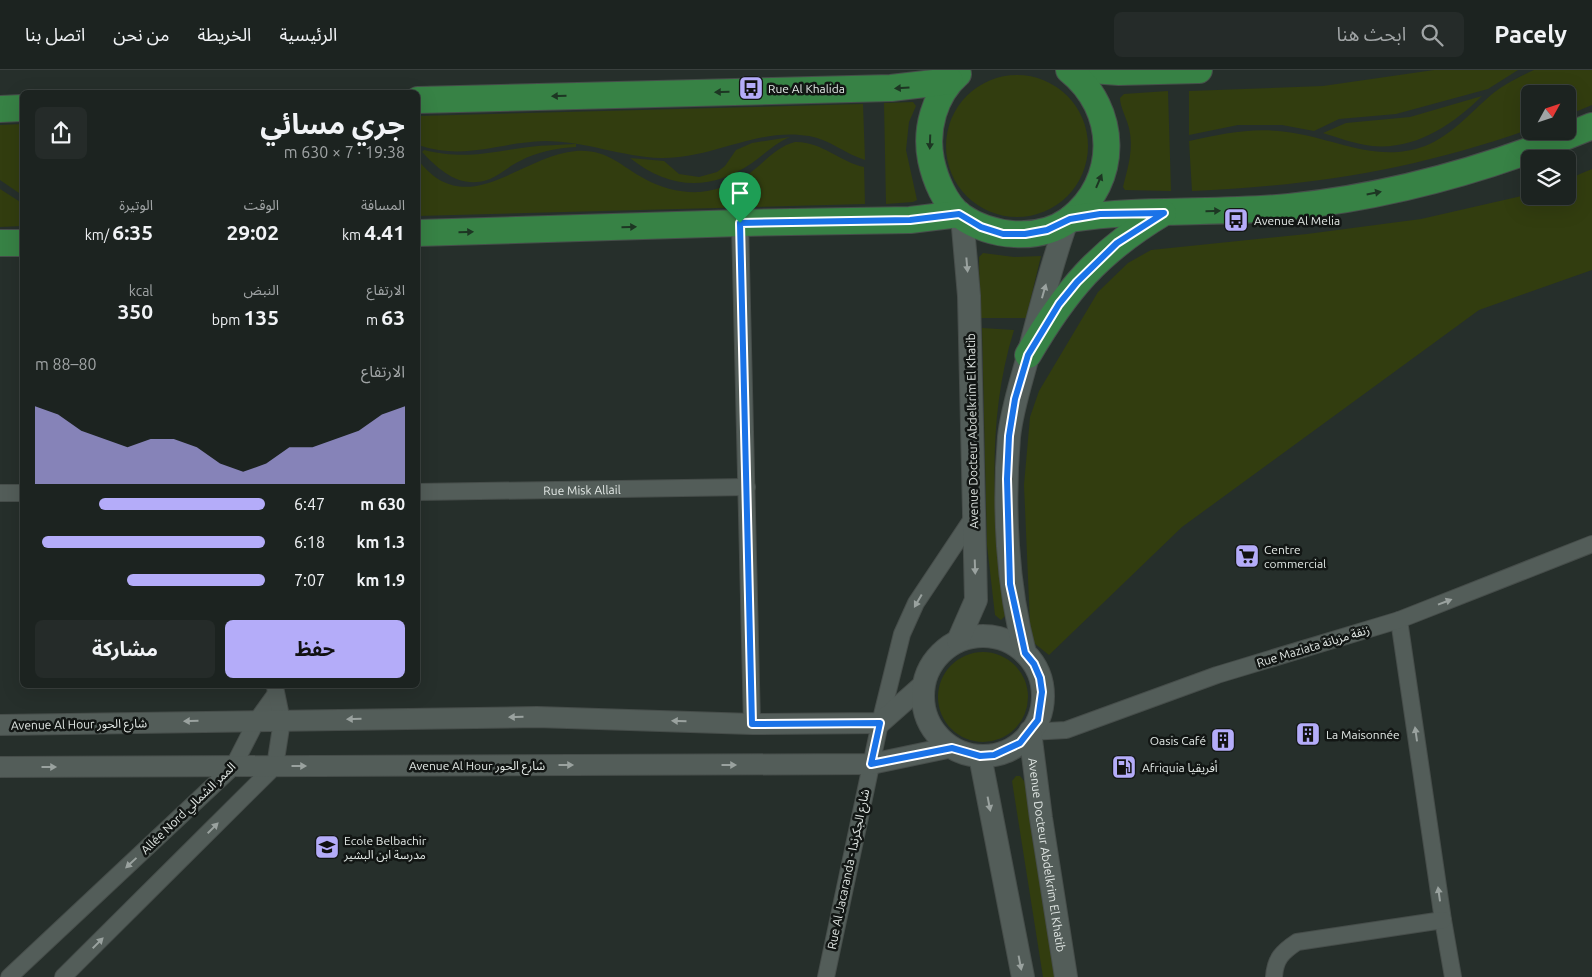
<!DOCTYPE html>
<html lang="ar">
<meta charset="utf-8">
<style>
:root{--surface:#1c2320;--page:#252b29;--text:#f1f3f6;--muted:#a0a4a5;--line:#3a403e;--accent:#b4acf9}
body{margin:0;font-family:Ubuntu,"Noto Sans Arabic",sans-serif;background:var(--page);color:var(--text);direction:rtl;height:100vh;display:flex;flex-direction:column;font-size:19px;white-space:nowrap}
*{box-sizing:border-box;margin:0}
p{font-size:16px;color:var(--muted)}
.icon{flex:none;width:28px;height:28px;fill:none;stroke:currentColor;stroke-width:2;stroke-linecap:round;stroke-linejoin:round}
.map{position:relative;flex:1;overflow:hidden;direction:ltr}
.side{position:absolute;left:20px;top:20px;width:400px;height:598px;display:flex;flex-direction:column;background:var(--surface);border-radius:8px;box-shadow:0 5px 20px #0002,0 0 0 1px var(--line);direction:rtl}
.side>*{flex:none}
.needle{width:32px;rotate:50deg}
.tools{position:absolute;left:1521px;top:15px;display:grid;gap:10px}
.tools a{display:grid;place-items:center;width:55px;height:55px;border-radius:8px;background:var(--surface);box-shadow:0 5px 20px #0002,0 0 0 1px var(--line);font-size:25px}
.pin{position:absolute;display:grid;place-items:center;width:42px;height:42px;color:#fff;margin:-51px -21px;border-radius:50% 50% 50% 0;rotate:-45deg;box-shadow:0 0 5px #0007}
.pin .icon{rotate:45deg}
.round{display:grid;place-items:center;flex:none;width:52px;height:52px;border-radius:8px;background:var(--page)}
.summary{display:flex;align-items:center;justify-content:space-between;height:85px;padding:0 15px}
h1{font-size:28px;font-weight:700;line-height:38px}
.metrics{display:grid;grid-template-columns:repeat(3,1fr);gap:8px;height:85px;padding:5px 15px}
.metrics div{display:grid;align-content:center}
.metrics b{font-size:21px;font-weight:700}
.metrics small{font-size:14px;font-weight:400}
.metrics p{font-size:14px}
.chart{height:140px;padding:10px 15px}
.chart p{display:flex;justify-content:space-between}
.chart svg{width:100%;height:90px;margin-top:5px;fill:var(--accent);opacity:.7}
.button{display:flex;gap:10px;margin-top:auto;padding:10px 15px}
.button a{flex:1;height:58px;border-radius:8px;background:var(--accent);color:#111;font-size:20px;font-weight:700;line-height:58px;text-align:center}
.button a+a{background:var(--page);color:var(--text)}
ul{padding:0 15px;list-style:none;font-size:16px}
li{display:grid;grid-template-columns:80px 60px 1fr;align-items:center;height:38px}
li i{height:12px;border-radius:6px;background:var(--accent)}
header{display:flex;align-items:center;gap:30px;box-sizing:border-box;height:70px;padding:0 25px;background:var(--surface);border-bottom:1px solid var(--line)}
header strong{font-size:24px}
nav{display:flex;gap:28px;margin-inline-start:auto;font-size:18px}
.search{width:350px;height:45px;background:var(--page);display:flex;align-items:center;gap:12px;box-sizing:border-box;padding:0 18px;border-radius:8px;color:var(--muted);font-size:19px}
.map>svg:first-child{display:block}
.green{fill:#323d0f}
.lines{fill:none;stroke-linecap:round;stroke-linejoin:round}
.minor-casing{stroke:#464d4a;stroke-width:18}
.tertiary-casing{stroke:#464d4a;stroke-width:22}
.secondary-casing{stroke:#464d4a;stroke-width:24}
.primary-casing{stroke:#464d4a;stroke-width:28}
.minor{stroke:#535d59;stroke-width:16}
.tertiary{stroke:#535d59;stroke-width:20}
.secondary{stroke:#535d59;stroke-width:22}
.primary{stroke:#378245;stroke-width:26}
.oneway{fill:#1d3623}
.oneway2{fill:#9aa29f}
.route-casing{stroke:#fff;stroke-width:10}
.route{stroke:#1a73e8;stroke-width:6}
.labels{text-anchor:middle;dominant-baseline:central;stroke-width:5;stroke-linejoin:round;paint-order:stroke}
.poi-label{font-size:12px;fill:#e2e8e5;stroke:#121614;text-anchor:start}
.street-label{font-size:12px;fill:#e2e8e5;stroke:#121614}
</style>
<header>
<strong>Pacely</strong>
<div class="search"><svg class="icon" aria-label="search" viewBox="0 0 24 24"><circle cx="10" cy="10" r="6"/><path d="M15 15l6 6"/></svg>ابحث هنا</div>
<nav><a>الرئيسية</a><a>الخريطة</a><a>من نحن</a><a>اتصل بنا</a></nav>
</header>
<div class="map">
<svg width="1592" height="907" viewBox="0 0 1592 907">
<rect width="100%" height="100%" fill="#262f2b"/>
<g class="green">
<polygon points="1434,0 1518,0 1488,19 1396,44 1339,49 1314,61 1282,55 1238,55 1189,65 1189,21 1323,16"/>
<path d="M1534,0H1592V35L1568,45V24H1530V59C1417,99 1312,116 1192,121L1189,71C1222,64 1253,57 1287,62C1335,68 1376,94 1425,76C1451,66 1470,43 1491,25C1503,15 1519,7 1534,0Z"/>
<circle cx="1017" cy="76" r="71"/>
<path d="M1168,21L1171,121L1125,120L1123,117C1128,97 1134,79 1129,58C1127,49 1120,37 1120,28L1124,24Z"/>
<path d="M1482,26C1452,55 1416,80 1372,76C1355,74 1339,68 1323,63L1346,53L1410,47Z"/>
<polygon points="913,32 916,36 909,52 906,80 917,130 913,132 886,134 884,33"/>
<path d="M863,34L865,90C845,84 829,69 809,66C758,57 713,89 661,88C622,87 585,71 545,71C499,72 466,91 418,75V46Z"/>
<polygon points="22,54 22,125 0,110 0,55"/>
<path d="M790,67C775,73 765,84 752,93C710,122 669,119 630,88L664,91L679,104L699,107L717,102L725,96L736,80L752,73Z"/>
<path d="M795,72C821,71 840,92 864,97L865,134L418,146V90C467,153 519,86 576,81C608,79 620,96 645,109C661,118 681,123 700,122C719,120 740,112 755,99C768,88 779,76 795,72Z"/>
<path d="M576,74V77C557,78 536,82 520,91C509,96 500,105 490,109C461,120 440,101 422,82L424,80C466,90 488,82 529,77C544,75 560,75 576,74Z"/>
<polygon points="1592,99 1592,200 1479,240 1182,457 1049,585 1034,573 1030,554 1024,415 1030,347 1039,321 1098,222 1128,193 1151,180 1307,164 1421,149 1530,124 1530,126 1568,126 1568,109"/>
<polygon points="0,119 22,133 22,156 0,157"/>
<polygon points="983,183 1014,187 1041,186 1026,248 980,248 979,187"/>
<path d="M982,258L1014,260C985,353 994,450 1005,546L1001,550L995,545L987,475Z"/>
<circle cx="983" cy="627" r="45"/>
<polygon points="1016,706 1020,706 1025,712 1056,907 1043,907 1012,711"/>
</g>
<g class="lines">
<defs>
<g id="minor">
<polyline points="740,153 752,654"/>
<path id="s1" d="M418,422L747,417"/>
<polyline points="0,423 22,423"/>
<polyline points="1399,550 1443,850 1453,907"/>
<polyline points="1030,662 1066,660 1217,605 1399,550 1592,474"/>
<polyline points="9,907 233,697 257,650 275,625"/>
<polyline points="63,907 275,696 282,651 275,617"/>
<polyline points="826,907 880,653 902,564 916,533 974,446"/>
<path d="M1274,907C1275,889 1282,882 1297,872L1443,850"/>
</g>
<g id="tertiary">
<polyline points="0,655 537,647 752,654 880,653 923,615"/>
<polyline points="0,697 871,694 952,677"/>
</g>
<g id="secondary">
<circle cx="983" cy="626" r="60"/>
<polyline points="958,571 976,530 969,226 962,146"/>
<path d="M1025,583C1007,516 1003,436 1009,367C1012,339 1021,313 1028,286C1040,240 1051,195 1067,151"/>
<path id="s2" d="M1030,662L1041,748L1066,907"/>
<polyline points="980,686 1023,907"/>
</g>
<g id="primary">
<polyline points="1091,0 1119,2 1199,0"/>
<path d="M958,4C934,25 925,60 931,90C935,109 945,134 961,146C991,167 1038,172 1069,150C1120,111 1118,39 1069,0"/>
<polyline points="418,30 891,18 950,11"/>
<polyline points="0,39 22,38"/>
<path d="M1070,149C1142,138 1216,144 1289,137C1394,126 1495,97 1592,56"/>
<polyline points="418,163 740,153 910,150 959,144"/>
<polyline points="0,173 22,173"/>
<path d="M1028,285C1066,220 1098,182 1163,143"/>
</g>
</defs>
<use href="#minor" class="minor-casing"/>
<use href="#tertiary" class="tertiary-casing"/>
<use href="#secondary" class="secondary-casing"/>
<use href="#primary" class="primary-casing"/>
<use href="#minor" class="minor"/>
<use href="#tertiary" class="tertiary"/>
<use href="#secondary" class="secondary"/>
<use href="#primary" class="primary"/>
</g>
<defs><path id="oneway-solid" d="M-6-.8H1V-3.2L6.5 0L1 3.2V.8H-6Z" transform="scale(1.25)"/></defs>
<g class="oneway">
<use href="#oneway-solid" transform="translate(902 18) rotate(176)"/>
<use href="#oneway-solid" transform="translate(722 22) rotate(179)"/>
<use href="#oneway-solid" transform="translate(559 26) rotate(178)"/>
<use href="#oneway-solid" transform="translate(930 72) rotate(92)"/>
<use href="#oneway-solid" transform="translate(1099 111) rotate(-67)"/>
<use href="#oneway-solid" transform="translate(1374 123) rotate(-11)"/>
<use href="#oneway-solid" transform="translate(1213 141) rotate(-1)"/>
<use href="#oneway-solid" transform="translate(629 157) rotate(-2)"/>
<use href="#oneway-solid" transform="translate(466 162) rotate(-2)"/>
</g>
<g class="oneway2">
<use href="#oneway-solid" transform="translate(967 195) rotate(85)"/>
<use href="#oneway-solid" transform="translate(1044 221) rotate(-74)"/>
<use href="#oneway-solid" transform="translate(975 497) rotate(88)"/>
<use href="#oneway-solid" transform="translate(918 531) rotate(120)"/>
<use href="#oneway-solid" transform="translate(1445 532) rotate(-21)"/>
<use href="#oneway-solid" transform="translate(516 647) rotate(179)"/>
<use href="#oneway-solid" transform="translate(354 649) rotate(179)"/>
<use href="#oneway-solid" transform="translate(191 651) rotate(179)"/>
<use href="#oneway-solid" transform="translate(679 651) rotate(-178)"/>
<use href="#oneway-solid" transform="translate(1416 664) rotate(-98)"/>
<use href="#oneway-solid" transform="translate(566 695)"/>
<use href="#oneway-solid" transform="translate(729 695)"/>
<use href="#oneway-solid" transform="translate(299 696)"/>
<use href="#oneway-solid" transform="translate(49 697)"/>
<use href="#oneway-solid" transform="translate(989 734) rotate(79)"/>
<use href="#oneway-solid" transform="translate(213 758) rotate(-45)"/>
<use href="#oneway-solid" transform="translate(131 793) rotate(137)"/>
<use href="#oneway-solid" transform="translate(1439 824) rotate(-98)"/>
<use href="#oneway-solid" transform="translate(98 873) rotate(-45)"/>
<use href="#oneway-solid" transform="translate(1020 893) rotate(79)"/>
</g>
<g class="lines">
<defs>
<polygon id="route" points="1164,143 1117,173 1077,212 1059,234 1028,285 1015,329 1009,366 1007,409 1010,514 1025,583 1034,594 1040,608 1042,622 1038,650 1020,673 994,685 980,686 952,678 871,694 880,653 752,654 740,153 910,150 959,144 981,157 1003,164 1025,164 1047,160 1070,149 1100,144"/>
</defs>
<use href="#route" class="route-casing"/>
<use href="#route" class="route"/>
</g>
<defs>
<symbol id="bus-square" viewBox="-11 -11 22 22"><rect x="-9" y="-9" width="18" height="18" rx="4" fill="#b4acf9" stroke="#121614"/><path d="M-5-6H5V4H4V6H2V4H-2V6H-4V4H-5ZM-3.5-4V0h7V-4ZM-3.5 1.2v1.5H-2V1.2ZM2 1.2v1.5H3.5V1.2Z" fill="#111"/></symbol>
<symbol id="supermarket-square" viewBox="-11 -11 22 22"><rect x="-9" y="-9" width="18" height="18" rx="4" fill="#b4acf9" stroke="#121614"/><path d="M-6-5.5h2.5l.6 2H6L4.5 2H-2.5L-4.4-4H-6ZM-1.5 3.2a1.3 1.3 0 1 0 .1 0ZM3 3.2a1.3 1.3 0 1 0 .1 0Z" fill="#111"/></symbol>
<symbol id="building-square" viewBox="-11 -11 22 22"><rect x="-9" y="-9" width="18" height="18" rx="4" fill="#b4acf9" stroke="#121614"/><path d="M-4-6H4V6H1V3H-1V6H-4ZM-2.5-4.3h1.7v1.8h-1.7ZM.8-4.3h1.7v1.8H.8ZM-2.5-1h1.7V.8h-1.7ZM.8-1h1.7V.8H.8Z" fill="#111"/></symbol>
<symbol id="fuel-square" viewBox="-11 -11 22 22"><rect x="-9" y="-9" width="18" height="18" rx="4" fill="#b4acf9" stroke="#121614"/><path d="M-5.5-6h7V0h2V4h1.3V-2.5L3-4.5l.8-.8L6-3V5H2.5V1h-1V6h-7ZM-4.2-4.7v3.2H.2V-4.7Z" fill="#111"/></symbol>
<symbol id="school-square" viewBox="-11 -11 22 22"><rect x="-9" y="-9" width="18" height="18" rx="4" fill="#b4acf9" stroke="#121614"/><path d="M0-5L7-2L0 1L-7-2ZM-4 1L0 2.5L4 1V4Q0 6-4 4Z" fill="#111"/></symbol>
</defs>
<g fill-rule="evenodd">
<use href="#bus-square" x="737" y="4" width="28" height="28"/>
<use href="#bus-square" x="1222" y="136" width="28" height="28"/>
<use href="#supermarket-square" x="1233" y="472" width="28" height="28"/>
<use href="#building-square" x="1294" y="650" width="28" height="28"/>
<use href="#building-square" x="1209" y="656" width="28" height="28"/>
<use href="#fuel-square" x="1110" y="683" width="28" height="28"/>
<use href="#school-square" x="313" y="763" width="28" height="28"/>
</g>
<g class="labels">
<g class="poi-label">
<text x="768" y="18">Rue Al Khalida</text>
<text x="1254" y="150">Avenue Al Melia</text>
<text x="1264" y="479">Centre<tspan x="1264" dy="14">commercial</tspan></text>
<text x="1326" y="664">La Maisonnée</text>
<text x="1206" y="670" text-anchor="end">Oasis Café</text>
<text x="1142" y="697">Afriquia أفريقيا</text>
<text x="344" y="770">Ecole Belbachir<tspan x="344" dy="14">مدرسة ابن البشير</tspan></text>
</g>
<g class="street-label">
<text transform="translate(972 361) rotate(-91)">Avenue Docteur Abdelkrim El Khatib</text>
<text stroke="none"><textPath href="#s1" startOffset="164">Rue Misk Allail</textPath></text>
<text transform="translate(1313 576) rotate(-17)">Rue Maziata زنقة مزياتة</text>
<text transform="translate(79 654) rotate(-1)">Avenue Al Hour شارع الحور</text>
<text x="477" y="695">Avenue Al Hour شارع الحور</text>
<text transform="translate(188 738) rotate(-44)">Allée Nord الممر الشمالي</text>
<text stroke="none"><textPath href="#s2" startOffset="124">Avenue Docteur Abdelkrim El Khatib</textPath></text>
<text transform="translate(848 799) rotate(-78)">Rue Al Jacaranda - شارع الجكرندا</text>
</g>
</g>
</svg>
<div class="tools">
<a><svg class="needle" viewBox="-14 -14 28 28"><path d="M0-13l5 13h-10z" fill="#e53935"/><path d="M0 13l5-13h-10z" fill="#a0a4a5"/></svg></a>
<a><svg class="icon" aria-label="layers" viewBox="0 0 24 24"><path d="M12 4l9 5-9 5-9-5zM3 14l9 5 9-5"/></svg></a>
</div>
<div class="pin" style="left:740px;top:153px;background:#1e9e55"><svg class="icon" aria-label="arrive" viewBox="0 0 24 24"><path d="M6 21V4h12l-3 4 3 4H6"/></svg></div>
<section class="side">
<div class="summary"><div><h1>جري مسائي</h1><p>19:38 · 7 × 630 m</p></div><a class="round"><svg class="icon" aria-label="share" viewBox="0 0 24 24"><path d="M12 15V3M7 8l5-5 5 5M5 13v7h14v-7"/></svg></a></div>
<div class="metrics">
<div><p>المسافة</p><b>4.41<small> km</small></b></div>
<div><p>الوقت</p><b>29:02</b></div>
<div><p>الوتيرة</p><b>6:35<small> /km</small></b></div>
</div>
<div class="metrics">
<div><p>الارتفاع</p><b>63<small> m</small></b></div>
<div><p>النبض</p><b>135<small> bpm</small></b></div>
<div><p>kcal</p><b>350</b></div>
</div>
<div class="chart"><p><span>الارتفاع</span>80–88 m</p>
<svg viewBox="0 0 160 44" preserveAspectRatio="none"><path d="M0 44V6L10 10L20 18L30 22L40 26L50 22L60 22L70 26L80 34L90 38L100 34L110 26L120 26L130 22L140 18L150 10L160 6V44z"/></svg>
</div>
<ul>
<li><b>630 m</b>6:47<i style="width:72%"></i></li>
<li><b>1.3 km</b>6:18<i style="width:97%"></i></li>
<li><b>1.9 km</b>7:07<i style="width:60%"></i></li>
</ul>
<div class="button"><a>حفظ</a><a>مشاركة</a></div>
</section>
</div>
